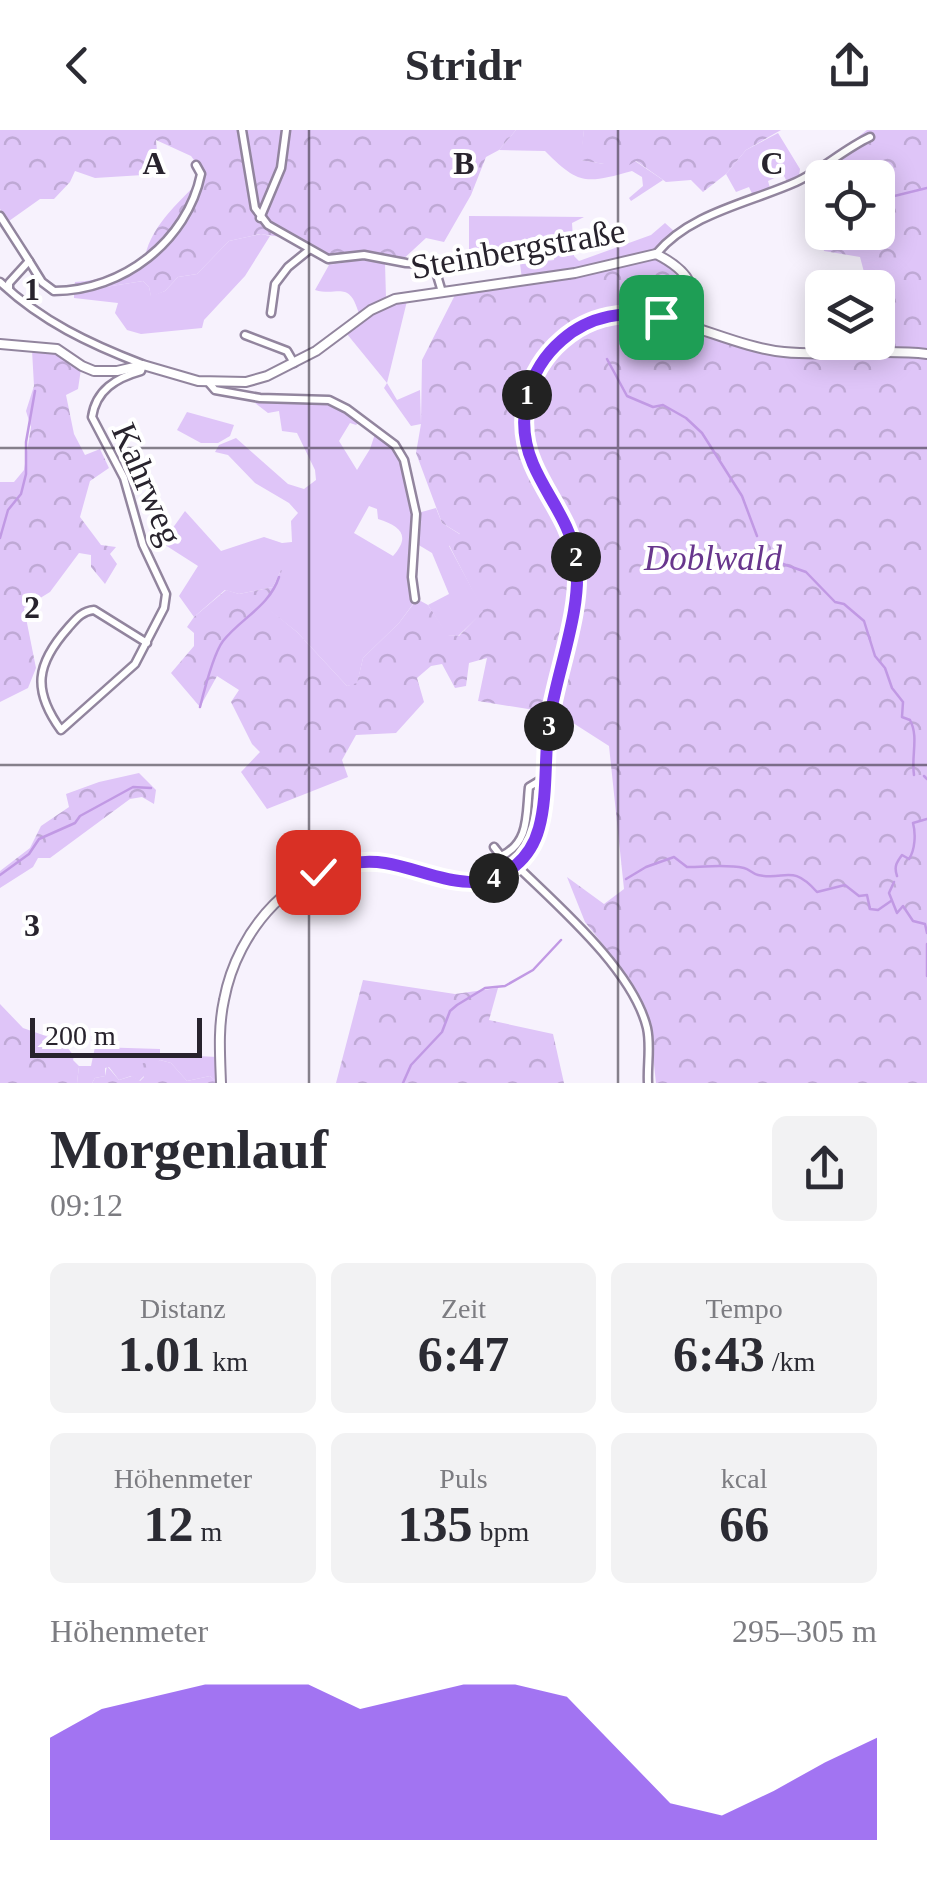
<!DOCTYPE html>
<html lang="de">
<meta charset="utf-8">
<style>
:root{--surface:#fff;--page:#f2f2f3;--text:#2b2b33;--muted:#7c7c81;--accent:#7c3aed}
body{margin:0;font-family:"Times New Roman",serif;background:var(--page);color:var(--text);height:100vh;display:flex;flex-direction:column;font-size:38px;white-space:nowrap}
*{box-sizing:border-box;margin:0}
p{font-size:32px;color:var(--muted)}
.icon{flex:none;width:55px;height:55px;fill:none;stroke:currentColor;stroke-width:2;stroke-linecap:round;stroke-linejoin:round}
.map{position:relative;height:953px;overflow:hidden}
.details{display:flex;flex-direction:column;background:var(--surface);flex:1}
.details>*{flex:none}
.buttons{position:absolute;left:805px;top:30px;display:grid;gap:20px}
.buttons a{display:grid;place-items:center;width:90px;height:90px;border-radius:15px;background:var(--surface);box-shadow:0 5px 25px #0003;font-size:50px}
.scale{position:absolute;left:30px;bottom:25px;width:172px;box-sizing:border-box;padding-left:10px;border:5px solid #28232d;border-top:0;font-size:28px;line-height:35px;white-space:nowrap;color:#28232d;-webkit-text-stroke:8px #fff;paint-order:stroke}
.pin{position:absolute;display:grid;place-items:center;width:85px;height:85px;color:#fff;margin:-42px;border-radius:20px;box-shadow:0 5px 15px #0006}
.km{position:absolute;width:50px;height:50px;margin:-25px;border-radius:50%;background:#222;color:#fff;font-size:28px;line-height:50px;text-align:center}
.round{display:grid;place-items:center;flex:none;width:105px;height:105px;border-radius:15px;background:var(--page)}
.headline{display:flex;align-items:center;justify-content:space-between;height:170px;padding:0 50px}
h1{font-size:55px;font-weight:700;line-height:75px}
.figures{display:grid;grid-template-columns:repeat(3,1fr);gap:15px;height:170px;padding:10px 50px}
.figures div{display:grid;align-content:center;border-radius:15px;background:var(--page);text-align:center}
.figures b{font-size:50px;font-weight:700}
.figures small{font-size:28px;font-weight:400}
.figures p{font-size:28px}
.chart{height:280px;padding:20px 50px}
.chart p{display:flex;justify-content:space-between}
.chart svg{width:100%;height:180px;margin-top:10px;fill:var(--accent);opacity:.7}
header{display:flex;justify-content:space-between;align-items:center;height:130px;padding:0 50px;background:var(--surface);font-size:45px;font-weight:700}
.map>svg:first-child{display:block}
.grass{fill:#dfc5f8;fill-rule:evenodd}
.forest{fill:url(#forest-crowns);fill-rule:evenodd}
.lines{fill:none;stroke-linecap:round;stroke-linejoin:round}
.stream{stroke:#c199e4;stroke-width:2.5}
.minor-casing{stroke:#92859e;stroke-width:11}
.major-casing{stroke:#92859e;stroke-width:12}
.minor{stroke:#fff;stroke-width:6}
.major{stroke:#fff;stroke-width:8}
.route-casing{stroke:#fff;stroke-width:20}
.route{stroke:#7c3aed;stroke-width:12}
.grid{fill:none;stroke:#28232d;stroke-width:2.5;stroke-opacity:0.55}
.labels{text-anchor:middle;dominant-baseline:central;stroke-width:8;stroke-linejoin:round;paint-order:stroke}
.street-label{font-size:35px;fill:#28232d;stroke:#fff}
.park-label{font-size:35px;font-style:italic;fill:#68368d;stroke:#fff}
.grid-label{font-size:32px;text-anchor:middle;font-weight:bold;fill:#28232d;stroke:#fff;stroke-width:8;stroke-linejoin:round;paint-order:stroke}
</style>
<header><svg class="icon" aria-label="back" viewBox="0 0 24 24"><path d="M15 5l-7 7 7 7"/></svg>Stridr<svg class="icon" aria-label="share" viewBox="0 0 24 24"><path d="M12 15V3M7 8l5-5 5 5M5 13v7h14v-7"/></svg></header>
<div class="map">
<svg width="927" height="953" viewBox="0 0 927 953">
<defs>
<pattern id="forest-crowns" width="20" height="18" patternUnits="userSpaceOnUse" patternTransform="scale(2.5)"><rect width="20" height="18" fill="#dfc5f8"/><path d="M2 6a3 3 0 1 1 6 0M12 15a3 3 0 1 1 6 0" fill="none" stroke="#bfa9d5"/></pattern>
</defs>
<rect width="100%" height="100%" fill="#f7f2fd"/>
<g class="grass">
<path d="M516,0H584L581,30L604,34L635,31L663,50L631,71L629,68L643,56L642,47L632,41C585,54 579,55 545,21L499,20Z"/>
<polygon points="778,3 800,39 799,46 787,52 783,44 768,51 770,58 753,66 749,57 736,62 726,44 746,20"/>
<polygon points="469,86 584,87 572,93 574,126 579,131 651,105 665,93 675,102 652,122 522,149 520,134 554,130 553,114 515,111 506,120 469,125"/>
<polygon points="261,104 270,106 245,146 204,190 202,198 141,204 127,200 115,183 118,173 74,168 74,162 143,151 149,157 151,166 165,161 178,147 197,144 229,111"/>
<path d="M372,128L385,133L386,168L359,184C349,149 338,167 315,160L329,135Z"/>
<polygon points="397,171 407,171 387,253 397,270 420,260 421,294 411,296 384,258 387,253 347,204 374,180"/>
<path d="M257,271C300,271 324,263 359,292L356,295L350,293L339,311L357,340L370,319L376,301L394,316L401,327L415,385L413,474L399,493L363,528L357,554L347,556L297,502L269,480L281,440L273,457L239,464L225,460L194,487L179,466L198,436L162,413L185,381L221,421L264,407L282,413L292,412L291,391L298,383L289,373L255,353L228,325L215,322L219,315L236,308L288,354L304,359L316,350L315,340L297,303L282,301L279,281L268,283L255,273ZM369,376L377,379L378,389C401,396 411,406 393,426L354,403Z"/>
<polygon points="187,282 234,295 230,306 218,313 201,313 177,300"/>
<polygon points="436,378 442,393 461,405 449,416 484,481 458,506 447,505 428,475 449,464 432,423 417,414 418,383"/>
<polygon points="95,917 160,919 160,924 217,927 218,953 210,946 187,951 171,933 160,930 139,951 131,946 119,950 109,937 105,938 105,946 95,948 92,953 77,953 79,936 91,936"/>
</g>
<g class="forest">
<path d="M0,0H516L499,20L486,27L471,65L444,112L426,108L399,133H385L371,128L329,135L289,108L260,104L229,111L197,144L178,147L165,161L151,167L149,157L143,151L74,162L75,152C101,151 122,141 145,128C150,95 183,69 205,45L191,26L156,10L159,44L95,48L75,41L70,52L54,69H40L9,91L0,79Z"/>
<polygon points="584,0 781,0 746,20 726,44 703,62 691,50 666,52 636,31 614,44 604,34 580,30"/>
<path d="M867,0H927V220L867,216V213L878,212V158L868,157L860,127L824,121L804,49ZM822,48H878V102H822Z"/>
<path d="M655,127C685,141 689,175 696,205L773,223L906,224L927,228V953H656L649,889L601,812L585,792L567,747L604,774L624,759L609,616L559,584L478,571L487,528L469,533L466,556L455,558L442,534L431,536L417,548L424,572L396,603L356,605L342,630L348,647L267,679L241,642L260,622L252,614L231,572L239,560L217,546L200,577L171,543L194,516V503L187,497L194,487L226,460L239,464L273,457L281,440L292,444L284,473L270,480L297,502L347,556L357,553L363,528L399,493L417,469L428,475L448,505L459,506L483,481L449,415L460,404L442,393L416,323L421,294L422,230L455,165Z"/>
<polygon points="32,220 53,220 81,239 78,259 66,265 74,304 85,325 100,319 109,338 90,351 80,387 101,415 116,417 110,424 117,434 105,454 91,437 91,425 79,423 50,462 24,478 36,538 28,558 0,572 0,352 14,352 24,340 31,297 26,281 34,256"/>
<polygon points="139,643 156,660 154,674 142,667 130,669 50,728 38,728 33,737 0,758 0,741 30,718 41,696 69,677 66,664 99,652"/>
<polygon points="363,850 455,864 498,858 489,890 553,904 564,953 336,953"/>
<polygon points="0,874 23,898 63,912 74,926 73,930 79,936 77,953 0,953"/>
<polygon points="160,930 171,933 187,951 210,946 218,953 92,953 95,948 105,946 107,936 119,950 132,946 140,951 144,947 140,939 143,933 154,934"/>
</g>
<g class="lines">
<g class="stream">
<polyline points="878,70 927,58"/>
<polyline points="822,104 824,102"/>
<polyline points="607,229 627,266 653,277 663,275 686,288 702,303 742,366 757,406"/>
<polyline points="0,408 8,380 21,364 26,344 26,312 35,261"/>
<path d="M762,415L766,428L806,442L835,472L844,474L864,491L875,526L885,538L892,558L903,572L902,587L910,590C919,607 911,626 914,645"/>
<path d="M200,577C204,561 214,523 223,511C241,488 269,477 279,447"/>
<polyline points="924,646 927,649"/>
<polyline points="0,745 29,724 39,709 75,693 80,686 133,657 151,658"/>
<path d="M897,746C894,737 896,733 902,725L909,729C915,720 916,704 913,693L927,689"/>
<path d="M626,749L646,737L674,727L687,737C707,737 725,734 744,738C749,739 753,744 758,745C786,751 791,733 817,762L845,755L859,766L867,765L870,779L878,780L891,771"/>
<polyline points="894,752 889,763 897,783 903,776 913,791 925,794 927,803"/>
<polyline points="927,814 927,846"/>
<polyline points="403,953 411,935 442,902 450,881 457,875 485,858 505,856 533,840 561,810"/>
</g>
<defs>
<g id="minor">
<polyline points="242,0 255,78 268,95 328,129 364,125 406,133 429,134 436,142 442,162"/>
<polyline points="0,86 29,131 9,153 9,159"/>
<polyline points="260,88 281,38 286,0"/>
<path d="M656,124C690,83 749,73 796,52C822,40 844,19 870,7"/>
<path d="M29,131L42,152L54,161C123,161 187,111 201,44L196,35"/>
<path d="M0,152C41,191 90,214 142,234"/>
<polyline points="271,183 275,154 288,137 309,120"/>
<polyline points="245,205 287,221 294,233"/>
<path d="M143,235L141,241C116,248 96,260 92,287L124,348L143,415L166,464L164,478L135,534L61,600C32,560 36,534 68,498C76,489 82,481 94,480L147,513"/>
<polyline points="209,253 215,260 260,268 329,270 347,279 395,315 404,330 416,384 412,447 415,469"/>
<path d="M494,717L501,726C530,713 526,684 529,657L544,648"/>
<path d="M516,735C558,776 633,840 647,898C651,916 647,935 648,953"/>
</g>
<g id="major">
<path d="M0,214L57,219L82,236L94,241H117L143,235L198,251L246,252L267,246L316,221L371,180L395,169L575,143L656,124C692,142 698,159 693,198"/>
<path d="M221,953C220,925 218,897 224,870C237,800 295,731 371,732C419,733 463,770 509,740C524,730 535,715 539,698C549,662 545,622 550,585C557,539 578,491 577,444C576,376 507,331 529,260C536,238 549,219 567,205C635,153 712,215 784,222C831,227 879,218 927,224"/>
</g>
</defs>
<use href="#minor" class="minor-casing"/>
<use href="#major" class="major-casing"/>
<use href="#minor" class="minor"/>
<use href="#major" class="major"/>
</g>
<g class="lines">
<defs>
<path id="route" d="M318,742C340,734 362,729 385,733C429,740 474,770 515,736C527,726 535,713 539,698C548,665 544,627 549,593C556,542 583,480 576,429C571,393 547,367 533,334C514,290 527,240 562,210C590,185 626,180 661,187"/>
</defs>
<use href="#route" class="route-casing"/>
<use href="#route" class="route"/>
</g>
<path class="grid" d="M309,0V953M618,0V953M0,318H927M0,635H927"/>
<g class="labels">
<g class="street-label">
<text transform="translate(518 119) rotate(-10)">Steinbergstraße</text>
<text transform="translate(147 354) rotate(67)">Kahrweg</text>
</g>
<g class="park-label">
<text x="713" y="428">Doblwald</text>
</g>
</g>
<g class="grid-label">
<text x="154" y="44">A</text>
<text x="464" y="44">B</text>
<text x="772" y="44">C</text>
<text x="32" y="170">1</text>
<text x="32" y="488">2</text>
<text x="32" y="806">3</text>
</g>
</svg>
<div class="buttons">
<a><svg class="icon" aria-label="locate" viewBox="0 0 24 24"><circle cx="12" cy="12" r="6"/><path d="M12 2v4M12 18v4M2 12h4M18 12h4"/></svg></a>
<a><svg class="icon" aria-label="layers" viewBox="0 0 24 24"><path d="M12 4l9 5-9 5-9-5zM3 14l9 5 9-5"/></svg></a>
</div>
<div class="scale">200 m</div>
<div class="pin" style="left:661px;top:187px;background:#1e9e55"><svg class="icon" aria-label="arrive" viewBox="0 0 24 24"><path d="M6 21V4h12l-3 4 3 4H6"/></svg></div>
<div class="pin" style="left:318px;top:742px;background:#d93025"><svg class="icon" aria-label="check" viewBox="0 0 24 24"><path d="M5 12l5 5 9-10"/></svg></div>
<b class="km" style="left:527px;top:265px">1</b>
<b class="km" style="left:576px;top:427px">2</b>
<b class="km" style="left:549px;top:596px">3</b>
<b class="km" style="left:494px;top:748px">4</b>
</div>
<section class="details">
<div class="headline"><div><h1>Morgenlauf</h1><p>09:12</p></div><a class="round"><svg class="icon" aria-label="share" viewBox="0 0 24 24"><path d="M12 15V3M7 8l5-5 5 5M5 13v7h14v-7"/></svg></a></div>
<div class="figures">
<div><p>Distanz</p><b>1.01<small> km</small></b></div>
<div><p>Zeit</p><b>6:47</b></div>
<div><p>Tempo</p><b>6:43<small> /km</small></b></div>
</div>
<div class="figures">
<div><p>Höhenmeter</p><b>12<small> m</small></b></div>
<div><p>Puls</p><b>135<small> bpm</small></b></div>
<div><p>kcal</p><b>66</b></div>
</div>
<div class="chart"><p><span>Höhenmeter</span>295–305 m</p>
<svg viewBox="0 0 160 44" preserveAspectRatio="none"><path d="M0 44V19L10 12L20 9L30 6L40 6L50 6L60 12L70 9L80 6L90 6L100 9L110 22L120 35L130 38L140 32L150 25L160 19V44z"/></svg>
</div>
</section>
